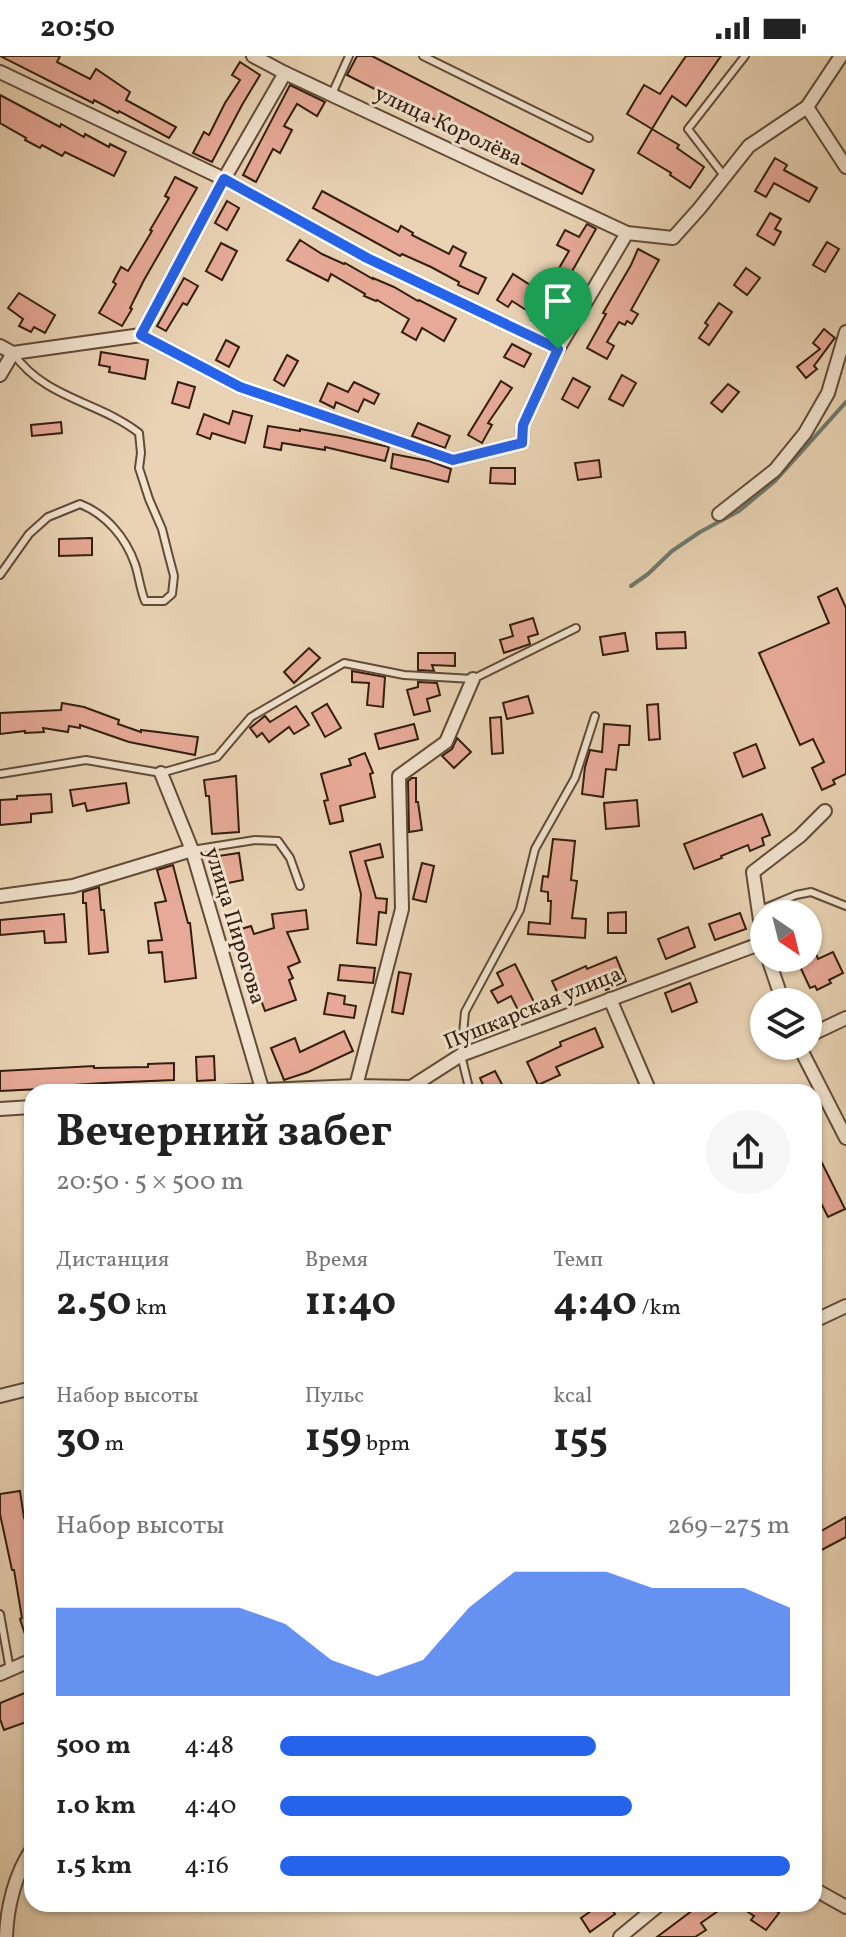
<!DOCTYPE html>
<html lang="ru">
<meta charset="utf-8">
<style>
:root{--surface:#fff;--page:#f6f6f6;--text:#222;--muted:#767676;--accent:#2563eb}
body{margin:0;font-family:Vollkorn,serif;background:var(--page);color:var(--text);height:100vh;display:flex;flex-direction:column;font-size:30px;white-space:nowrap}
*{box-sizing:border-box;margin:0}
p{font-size:26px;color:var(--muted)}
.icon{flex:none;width:44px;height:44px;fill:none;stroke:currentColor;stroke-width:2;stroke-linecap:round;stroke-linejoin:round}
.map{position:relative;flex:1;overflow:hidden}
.drawer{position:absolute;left:24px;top:1028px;width:798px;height:828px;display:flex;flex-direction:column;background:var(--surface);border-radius:24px;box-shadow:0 2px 6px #0004}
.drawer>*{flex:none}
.needle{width:52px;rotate:145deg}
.fabs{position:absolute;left:750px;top:844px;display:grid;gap:16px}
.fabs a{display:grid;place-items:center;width:72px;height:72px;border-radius:50%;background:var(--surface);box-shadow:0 2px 6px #0004;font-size:40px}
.pin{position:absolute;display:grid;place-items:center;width:68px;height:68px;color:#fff;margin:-82px -34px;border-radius:50% 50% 50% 0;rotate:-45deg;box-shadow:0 0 8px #0007}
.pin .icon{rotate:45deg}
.round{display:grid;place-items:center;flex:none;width:84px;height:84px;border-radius:42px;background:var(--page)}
.summary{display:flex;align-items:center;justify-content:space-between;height:136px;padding:0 32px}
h1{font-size:44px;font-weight:700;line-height:60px}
.stats{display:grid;grid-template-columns:repeat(3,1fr);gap:12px;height:136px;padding:8px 32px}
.stats div{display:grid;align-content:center}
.stats b{font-size:40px;font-weight:700}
.stats small{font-size:22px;font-weight:400}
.stats p{font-size:22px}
.chart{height:224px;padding:16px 32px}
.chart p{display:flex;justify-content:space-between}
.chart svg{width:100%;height:144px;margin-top:8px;fill:var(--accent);opacity:.7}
ul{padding:0 32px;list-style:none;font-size:26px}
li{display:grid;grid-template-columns:128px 96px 1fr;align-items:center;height:60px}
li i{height:20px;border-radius:10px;background:var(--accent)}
.status{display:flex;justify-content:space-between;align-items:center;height:56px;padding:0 40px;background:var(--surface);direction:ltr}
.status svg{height:22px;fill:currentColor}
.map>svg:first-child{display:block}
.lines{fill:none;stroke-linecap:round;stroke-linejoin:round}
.stream{stroke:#6f7a6c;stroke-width:4}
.building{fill:#e7aa98;stroke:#341e0f;stroke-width:2}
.service-casing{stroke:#614b38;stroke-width:10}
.minor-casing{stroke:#614b38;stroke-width:16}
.service{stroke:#f1e2ce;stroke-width:6}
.minor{stroke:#f1e2ce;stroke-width:12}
.route-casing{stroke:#fff;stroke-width:16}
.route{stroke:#2563eb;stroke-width:10}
.labels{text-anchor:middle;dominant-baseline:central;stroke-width:6;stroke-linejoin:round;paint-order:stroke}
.street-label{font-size:22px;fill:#341e0f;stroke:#f1e2ce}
</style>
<div class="status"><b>20:50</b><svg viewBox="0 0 49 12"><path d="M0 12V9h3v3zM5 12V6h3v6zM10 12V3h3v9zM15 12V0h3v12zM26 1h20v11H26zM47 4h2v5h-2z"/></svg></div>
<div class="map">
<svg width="846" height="1881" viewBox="0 0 846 1881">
<rect width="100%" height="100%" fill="#e9d3b4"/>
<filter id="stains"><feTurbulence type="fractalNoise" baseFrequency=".0025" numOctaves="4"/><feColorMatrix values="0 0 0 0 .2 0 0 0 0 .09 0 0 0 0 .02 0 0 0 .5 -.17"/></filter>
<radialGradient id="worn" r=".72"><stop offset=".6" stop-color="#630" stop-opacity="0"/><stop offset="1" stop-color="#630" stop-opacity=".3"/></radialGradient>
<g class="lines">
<polyline class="stream" points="631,530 648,518 672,495 700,476 739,455 775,425 846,346"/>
</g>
<g class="building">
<polygon points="0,0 60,0 57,6 90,23 96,13 130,36 126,44 176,71 169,82 119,55 118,57 94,44 93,47"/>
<polygon points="357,0 372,0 594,114 582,138 347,19"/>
<polygon points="686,0 721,0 686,50 672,40 652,73 627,58 644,29 660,38"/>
<polygon points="240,6 260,19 242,49 212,106 193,97 204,76 209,79 225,47 240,24 232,19"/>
<polygon points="290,29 325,46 317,60 297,48 284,70 292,74 280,97 273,93 256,126 243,119"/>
<polygon points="0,39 60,71 61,68 84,81 85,78 109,91 110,88 126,96 114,120 65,96 62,100 42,89 40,92 25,84 26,82 0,67"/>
<polygon points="652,73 679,89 677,92 704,111 690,132 670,119 671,117 638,97"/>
<polygon points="775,102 787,109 784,114 817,132 809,146 774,127 766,141 755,135"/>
<polygon points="175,121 197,132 144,224 130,252 132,253 122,270 99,257 116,228 113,226 121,211 128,215 152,175 150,174 169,142 165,140"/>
<polygon points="322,135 398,176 401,170 413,177 412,179 449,198 453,190 466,197 460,210 486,222 478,238 458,229 459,226 431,211 402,198 400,200 313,152"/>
<polygon points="227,145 239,152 227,174 215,167"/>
<polygon points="770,157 781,163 775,173 781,176 774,189 757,179"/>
<polygon points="587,168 596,173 558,240 560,242 544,271 531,264 534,259 512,245 508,251 497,244 513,218 544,238 569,195 557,189 565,174 579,181"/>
<polygon points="300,184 322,198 344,208 345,207 373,223 373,222 394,231 418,245 419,244 456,263 444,285 422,272 416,284 402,276 409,263 377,244 376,245 364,240 365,238 331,218 328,225 287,204"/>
<polygon points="827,186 839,193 825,216 813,209"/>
<polygon points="221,187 237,195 222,224 206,215"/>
<polygon points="638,193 659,204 631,254 638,258 632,268 627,265 625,269 619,266 607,286 614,290 607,303 587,292 606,258 603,257 631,209"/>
<polygon points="746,212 760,222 747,239 734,229"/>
<polygon points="184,222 198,230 187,249 183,247 166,275 157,270"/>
<polygon points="19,237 55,259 45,277 34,271 31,276 19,270 23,263 8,252"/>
<polygon points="719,247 732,256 709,289 699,282 708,269 705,267"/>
<polygon points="824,273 835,282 834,283 814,310 817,313 806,322 797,311 820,293 813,287"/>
<polygon points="226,284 239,291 229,311 216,304"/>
<polygon points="512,288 531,298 524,311 504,301"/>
<polygon points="101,296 148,304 145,323 109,316 110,311 99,309"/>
<polygon points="287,299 298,305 284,330 274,324"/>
<polygon points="622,319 636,327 623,350 609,343"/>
<polygon points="573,322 590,331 578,352 562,343"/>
<polygon points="501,325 512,332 488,367 492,369 482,387 468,379"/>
<polygon points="178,326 195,331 189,352 172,347"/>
<polygon points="354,326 379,338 374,348 364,343 358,356 336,346 334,352 320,345 328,327 348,336"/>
<polygon points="728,328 739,336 722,356 711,347"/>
<polygon points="233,355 252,360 245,387 212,377 210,383 197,378 204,358 229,368"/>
<polygon points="61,366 62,377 32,380 31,369"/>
<polygon points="418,367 450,380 445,392 412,380"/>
<polygon points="268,370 300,375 300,373 346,381 389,391 385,405 325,391 325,394 282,387 281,394 264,391"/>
<polygon points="393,398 429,405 451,413 448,426 391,412"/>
<polygon points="599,404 601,421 578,424 575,407"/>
<polygon points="491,412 515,412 515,428 490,427"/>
<polygon points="92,482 92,499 59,500 59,483"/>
<polygon points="837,532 846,552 846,718 833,724 835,728 822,734 812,712 824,706 813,683 800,689 759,597 829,567 818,541"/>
<polygon points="533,562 538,578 528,581 530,588 504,597 500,584 513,580 510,569"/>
<polygon points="685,576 686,592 657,593 656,577"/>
<polygon points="625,577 628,595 603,599 600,581"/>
<polygon points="309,592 320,602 294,627 284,616"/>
<polygon points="418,597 455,597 455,610 432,609 434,615 418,614"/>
<polygon points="352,615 385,621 383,651 367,649 369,627 352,626"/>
<polygon points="418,626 437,627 440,639 427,643 430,655 414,659 407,634 418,631"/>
<polygon points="528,640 533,657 507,663 503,647"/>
<polygon points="62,647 84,651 119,664 118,668 141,676 141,674 198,681 195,699 129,686 80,669 80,672 69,670 68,676 43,672 44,676 25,677 25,675 0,678 0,657 61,654"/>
<polygon points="327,648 341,672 325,681 312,657"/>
<polygon points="658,648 660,683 649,684 647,649"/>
<polygon points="296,650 309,669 294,678 289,671 269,686 262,677 257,681 250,672 265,660 270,666"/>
<polygon points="501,661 503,697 492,698 490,662"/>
<polygon points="414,668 418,683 379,693 375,678"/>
<polygon points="604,668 630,670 629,689 619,689 616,714 606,713 603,741 582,738 585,711 590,694 602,696"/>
<polygon points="457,682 471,696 454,712 442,700 452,693"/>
<polygon points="756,688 765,712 743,721 734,697"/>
<polygon points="365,697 373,717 370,718 375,741 340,750 343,765 330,768 324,745 328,744 321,718 351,709 349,703"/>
<polygon points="236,720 239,776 212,778 209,740 206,740 204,724"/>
<polygon points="412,722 416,722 416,746 418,746 422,774 409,776 408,725"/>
<polygon points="126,727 129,747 87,755 85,747 73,750 70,734"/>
<polygon points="51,738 52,756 31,758 31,766 0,769 0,744 17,743 17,740"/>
<polygon points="637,744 639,770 606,773 604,747"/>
<polygon points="762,758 770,779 762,782 764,789 750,795 748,789 721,800 722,802 694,813 684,788"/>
<polygon points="553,783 575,785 571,824 577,825 572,862 586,863 585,882 528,878 529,866 550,868 551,845 548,845 548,836 541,835 543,820 548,821"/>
<polygon points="380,788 383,801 365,805 376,842 387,843 386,857 379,856 376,889 357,887 361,838 350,796"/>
<polygon points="239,797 243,824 223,828 218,800"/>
<polygon points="422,807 434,810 426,846 413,843"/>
<polygon points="173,809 188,867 190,867 196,922 165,926 162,896 149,897 148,885 162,884 155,847 166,845 157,814"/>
<polygon points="99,831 101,854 104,854 108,896 89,898 86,847 83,847 83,836"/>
<polygon points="306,854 308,873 287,876 300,906 288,911 293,922 289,924 296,944 265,955 254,925 251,926 245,912 249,911 238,874 251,870 254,878 274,872 272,858"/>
<polygon points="626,856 626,877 608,877 608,857"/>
<polygon points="740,857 746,873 715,884 709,868"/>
<polygon points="64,858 66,886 45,887 44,875 0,879 0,864"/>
<polygon points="688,871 695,891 666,903 658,883"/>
<polygon points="808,879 818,903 833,896 843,917 829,924 831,927 817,934 815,930 810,932 796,902 808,902"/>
<polygon points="616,901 626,925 606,934 601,922 559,940 552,925 586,910 587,913"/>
<polygon points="515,908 536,950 520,958 511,940 498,947 491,935 503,929 497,917"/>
<polygon points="340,909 375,912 373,927 338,924"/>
<polygon points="399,916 411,918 403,958 392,956"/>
<polygon points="690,927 697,946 672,956 665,937"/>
<polygon points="328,937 345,940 344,948 356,950 354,962 324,958"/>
<polygon points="595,972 603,991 556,1011 560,1019 538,1029 527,1006 561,990 560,986"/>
<polygon points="344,975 353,995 308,1016 284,1024 271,992 295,982 300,996"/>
<polygon points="214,1000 215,1024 197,1025 196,1001"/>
<polygon points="174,1007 174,1024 104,1027 59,1030 60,1032 0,1035 0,1015 94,1010 94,1012 148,1011 148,1008"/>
<polygon points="495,1015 506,1036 486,1036 480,1022"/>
<polygon points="814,1091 845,1153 828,1161 814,1133"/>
<polygon points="20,1435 24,1462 32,1460 32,1593 30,1593 20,1563 22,1562 14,1514 12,1514 0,1458 0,1438"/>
<polygon points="846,1461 846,1481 814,1498 814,1479"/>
<polygon points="32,1634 32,1664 4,1674 0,1663 0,1647"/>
<polygon points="601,1848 608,1848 615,1858 590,1876 581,1862"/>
<polygon points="701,1848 728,1848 701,1867 706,1874 695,1881 657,1881"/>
<polygon points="736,1848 767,1848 779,1857 766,1874 751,1864 754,1860"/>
</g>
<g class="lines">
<defs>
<g id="service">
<polyline points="423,0 589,82"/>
<polyline points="332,38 349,0"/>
<polyline points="725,121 688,73 745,0"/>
<path d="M0,519L29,478L48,461L80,448C106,458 126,482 135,508C139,520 140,533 145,545H164L172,538L174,520L168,497L162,473L149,443L139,412L141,397L139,377C98,345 45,343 13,297"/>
<polyline points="0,718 86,704 161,717 217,701 251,661 344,607 404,619 473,623 576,572"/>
<polyline points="192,794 255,784 278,785 290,802 300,830"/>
<polyline points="760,854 796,839 811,836 846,850"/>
<polyline points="470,1036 461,999 465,956 520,854 535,793 575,722 595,660"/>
<polyline points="0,1558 10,1614"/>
</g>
<g id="minor">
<polyline points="253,0 285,17 627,177 673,182 699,153 749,90 807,51 841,0"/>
<polyline points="0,16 224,123 367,202 558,293"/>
<polyline points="807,51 846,111"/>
<polyline points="141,279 224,123 285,17"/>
<polyline points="0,290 13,297 141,279 240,331 453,404 522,387 523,369 558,293 627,177"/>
<polyline points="0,319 13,297"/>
<polyline points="719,458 775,414 805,377 828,337 846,276"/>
<polyline points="161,717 192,794 263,1036"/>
<polyline points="0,840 73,830 192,794"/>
<polyline points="764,892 753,816 800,780 825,755"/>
<polyline points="768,902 783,946"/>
<polyline points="610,943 650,1036"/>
<polyline points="808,980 846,962"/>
<polyline points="799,990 846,1082"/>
<polyline points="221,1036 356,1030 411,1031 461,999 762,887"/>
<polyline points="356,1036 356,1030 402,853 399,720 446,686 473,623"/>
<polyline points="0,1053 32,1051"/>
<polyline points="814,1265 846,1250"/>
<polyline points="0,1340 32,1332"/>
<polyline points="0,1618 32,1604"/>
<polyline points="814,1833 846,1851"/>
<path d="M6,1881C7,1851 15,1818 32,1793"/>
<polyline points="620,1881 660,1848"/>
</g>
</defs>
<use href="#service" class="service-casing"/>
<use href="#minor" class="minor-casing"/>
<use href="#service" class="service"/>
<use href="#minor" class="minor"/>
</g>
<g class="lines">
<defs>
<polygon id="route" points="224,123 367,202 558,293 523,369 522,387 453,404 240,331 141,279"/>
</defs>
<use href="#route" class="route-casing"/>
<use href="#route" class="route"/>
</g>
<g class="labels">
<g class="street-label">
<text transform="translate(448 71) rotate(25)">улица Королёва</text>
<text transform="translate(234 870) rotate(73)">улица Пирогова</text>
<text transform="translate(533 953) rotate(-22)">Пушкарская улица</text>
</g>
</g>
<rect width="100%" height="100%" filter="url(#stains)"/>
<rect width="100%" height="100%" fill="url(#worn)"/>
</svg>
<div class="fabs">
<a><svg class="needle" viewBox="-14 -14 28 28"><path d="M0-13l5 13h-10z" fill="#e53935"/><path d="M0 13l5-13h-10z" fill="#767676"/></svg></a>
<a><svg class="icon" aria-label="layers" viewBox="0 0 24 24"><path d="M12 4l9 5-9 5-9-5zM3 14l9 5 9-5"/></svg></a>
</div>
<div class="pin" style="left:558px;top:293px;background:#1e9e55"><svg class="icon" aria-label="arrive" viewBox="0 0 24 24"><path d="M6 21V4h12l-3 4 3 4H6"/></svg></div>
<section class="drawer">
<div class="summary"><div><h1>Вечерний забег</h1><p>20:50 · 5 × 500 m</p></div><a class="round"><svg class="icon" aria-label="share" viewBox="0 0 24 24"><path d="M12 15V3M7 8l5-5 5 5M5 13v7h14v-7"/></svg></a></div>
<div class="stats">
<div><p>Дистанция</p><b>2.50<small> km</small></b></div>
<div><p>Время</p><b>11:40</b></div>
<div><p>Темп</p><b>4:40<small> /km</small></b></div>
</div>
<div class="stats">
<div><p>Набор высоты</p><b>30<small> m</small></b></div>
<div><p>Пульс</p><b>159<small> bpm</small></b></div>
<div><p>kcal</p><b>155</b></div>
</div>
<div class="chart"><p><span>Набор высоты</span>269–275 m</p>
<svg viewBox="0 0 160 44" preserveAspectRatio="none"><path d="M0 44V17L10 17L20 17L30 17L40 17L50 22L60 33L70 38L80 33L90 17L100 6L110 6L120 6L130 11L140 11L150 11L160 17V44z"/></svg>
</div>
<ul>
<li><b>500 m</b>4:48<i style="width:62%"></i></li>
<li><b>1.0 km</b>4:40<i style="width:69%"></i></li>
<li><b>1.5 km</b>4:16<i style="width:100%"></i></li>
</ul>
</section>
</div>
